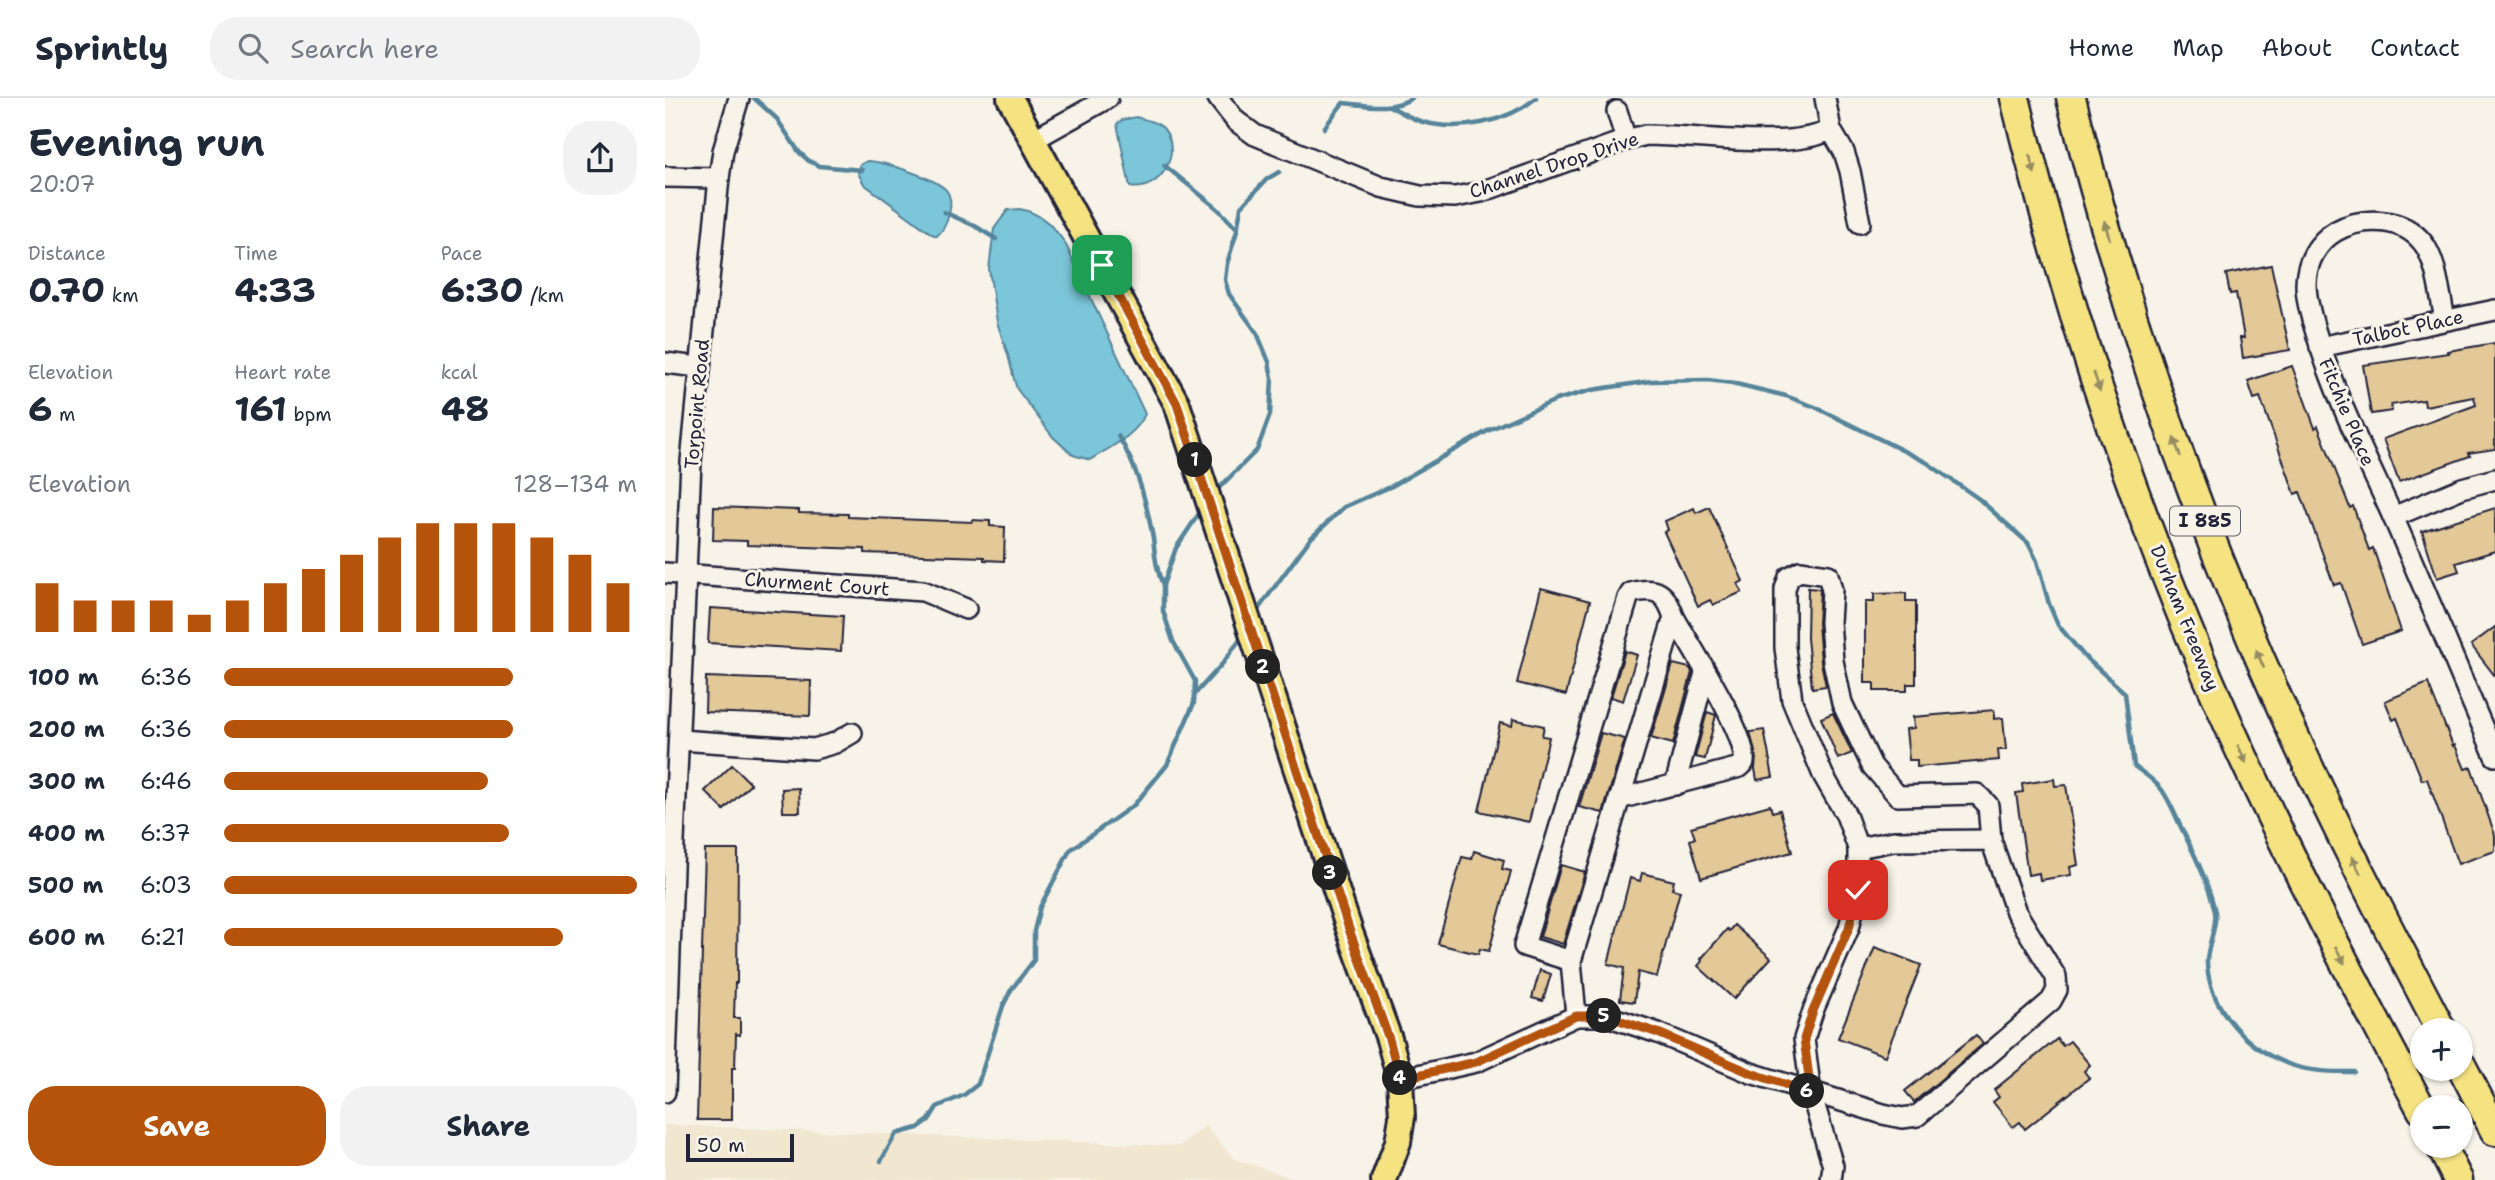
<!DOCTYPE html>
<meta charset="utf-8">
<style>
:root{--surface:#fff;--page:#f2f2f3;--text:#1f2937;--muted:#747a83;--line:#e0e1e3;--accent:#b45309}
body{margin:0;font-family:"Shantell Sans",sans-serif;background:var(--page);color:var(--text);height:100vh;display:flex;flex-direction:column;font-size:26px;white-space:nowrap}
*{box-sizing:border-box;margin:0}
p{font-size:23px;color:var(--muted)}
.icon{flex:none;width:38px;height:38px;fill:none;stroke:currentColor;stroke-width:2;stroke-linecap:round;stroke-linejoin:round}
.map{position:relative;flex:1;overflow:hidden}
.sheet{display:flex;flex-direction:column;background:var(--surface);width:665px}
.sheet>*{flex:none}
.tools{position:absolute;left:1745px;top:920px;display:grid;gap:14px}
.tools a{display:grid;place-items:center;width:63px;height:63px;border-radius:50%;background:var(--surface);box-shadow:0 2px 5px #0004;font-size:35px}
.scale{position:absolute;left:21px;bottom:18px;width:108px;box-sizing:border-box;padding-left:7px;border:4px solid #22223b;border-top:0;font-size:19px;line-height:24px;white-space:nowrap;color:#22223b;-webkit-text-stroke:5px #f7f3e8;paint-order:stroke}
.pin{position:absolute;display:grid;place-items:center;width:60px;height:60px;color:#fff;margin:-30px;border-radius:14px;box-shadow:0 4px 10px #0006}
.km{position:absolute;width:35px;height:35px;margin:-18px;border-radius:50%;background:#222;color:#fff;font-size:19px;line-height:35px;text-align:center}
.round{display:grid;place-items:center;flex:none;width:74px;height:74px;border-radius:28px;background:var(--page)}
.headline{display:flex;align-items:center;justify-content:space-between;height:119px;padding:0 28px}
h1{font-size:38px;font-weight:700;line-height:52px}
.figures{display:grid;grid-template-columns:repeat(3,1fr);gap:10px;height:119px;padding:7px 28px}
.figures div{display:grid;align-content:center}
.figures b{font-size:35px;font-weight:700}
.figures small{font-size:19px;font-weight:400}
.figures p{font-size:19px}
.chart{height:196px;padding:14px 28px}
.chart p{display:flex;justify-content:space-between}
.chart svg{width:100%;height:126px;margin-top:7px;stroke:var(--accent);stroke-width:6}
.cta{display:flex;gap:14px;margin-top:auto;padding:14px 28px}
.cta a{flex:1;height:80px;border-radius:28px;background:var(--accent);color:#fff;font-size:28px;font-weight:700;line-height:80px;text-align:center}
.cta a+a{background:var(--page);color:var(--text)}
ul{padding:0 28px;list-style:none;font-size:23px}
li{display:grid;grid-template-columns:112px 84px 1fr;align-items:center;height:52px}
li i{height:18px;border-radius:9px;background:var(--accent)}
header{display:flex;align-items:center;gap:42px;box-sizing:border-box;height:98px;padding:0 35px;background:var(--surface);border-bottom:2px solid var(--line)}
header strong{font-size:33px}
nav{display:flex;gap:38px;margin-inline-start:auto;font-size:24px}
.search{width:490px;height:63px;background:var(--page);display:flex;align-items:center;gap:18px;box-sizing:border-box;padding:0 24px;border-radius:28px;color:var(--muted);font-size:26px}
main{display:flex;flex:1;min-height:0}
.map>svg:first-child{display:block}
.built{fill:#f1e6d0}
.water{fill:#7bc6da;stroke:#57849a;stroke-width:2}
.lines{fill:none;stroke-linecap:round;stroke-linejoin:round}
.stream{stroke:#57849a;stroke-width:4.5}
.building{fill:#e3c898;stroke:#22223b;stroke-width:2}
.minor-casing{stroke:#22223b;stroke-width:24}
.major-casing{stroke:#22223b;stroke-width:30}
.highway-casing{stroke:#22223b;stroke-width:33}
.minor{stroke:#f7f3e8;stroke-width:19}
.major{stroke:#f5e382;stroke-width:24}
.highway{stroke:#f5e382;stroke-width:28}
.oneway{fill:#968c62}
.route-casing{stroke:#fff;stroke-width:14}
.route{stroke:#b45309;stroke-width:9}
.labels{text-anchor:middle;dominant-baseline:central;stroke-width:6;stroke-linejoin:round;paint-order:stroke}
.shield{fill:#f7f3e8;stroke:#62616f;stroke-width:2}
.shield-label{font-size:18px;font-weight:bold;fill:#22223b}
.street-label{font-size:19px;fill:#22223b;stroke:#f7f3e8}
</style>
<header>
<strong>Sprintly</strong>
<div class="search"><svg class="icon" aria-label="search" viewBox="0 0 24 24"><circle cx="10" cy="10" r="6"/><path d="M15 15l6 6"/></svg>Search here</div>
<nav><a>Home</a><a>Map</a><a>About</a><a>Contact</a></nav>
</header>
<main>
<section class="sheet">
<div class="headline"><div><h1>Evening run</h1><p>20:07</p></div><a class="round"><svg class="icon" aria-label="share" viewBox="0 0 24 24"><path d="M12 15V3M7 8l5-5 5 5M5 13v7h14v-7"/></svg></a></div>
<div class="figures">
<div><p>Distance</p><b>0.70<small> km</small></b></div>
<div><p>Time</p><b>4:33</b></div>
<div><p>Pace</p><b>6:30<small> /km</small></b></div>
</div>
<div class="figures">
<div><p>Elevation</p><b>6<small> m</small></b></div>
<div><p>Heart rate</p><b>161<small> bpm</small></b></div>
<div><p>kcal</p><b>48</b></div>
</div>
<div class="chart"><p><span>Elevation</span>128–134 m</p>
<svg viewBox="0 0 160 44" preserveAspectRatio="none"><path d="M5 44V27M15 44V33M25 44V33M35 44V33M45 44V38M55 44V33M65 44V27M75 44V22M85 44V17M95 44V11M105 44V6M115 44V6M125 44V6M135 44V11M145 44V17M155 44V27"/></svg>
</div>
<ul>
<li><b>100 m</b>6:36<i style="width:70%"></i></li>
<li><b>200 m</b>6:36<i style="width:70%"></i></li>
<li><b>300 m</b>6:46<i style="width:64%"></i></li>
<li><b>400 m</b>6:37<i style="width:69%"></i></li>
<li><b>500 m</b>6:03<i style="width:100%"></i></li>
<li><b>600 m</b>6:21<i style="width:82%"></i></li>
</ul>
<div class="cta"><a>Save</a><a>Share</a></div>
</section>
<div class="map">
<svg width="1830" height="1082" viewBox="0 0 1830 1082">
<rect width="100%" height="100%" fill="#f7f3e8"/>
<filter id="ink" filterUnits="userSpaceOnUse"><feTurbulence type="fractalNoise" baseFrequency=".0143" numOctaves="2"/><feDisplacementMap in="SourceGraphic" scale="14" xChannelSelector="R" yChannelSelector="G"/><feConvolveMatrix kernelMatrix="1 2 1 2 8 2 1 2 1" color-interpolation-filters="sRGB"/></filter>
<g filter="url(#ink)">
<polygon class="built" points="0,1027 514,1048 540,1028 569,1061 633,1082 0,1082"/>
<g class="water">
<path d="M471,19C480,22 492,23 498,30C519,54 495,95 465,89L452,26L457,22Z"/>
<path d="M202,63C218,63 270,80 281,92C291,104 282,129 272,138L267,136L199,86L193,75L195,67Z"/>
<path d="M355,111C376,115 388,128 400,145L480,316C472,337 444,350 425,362L408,357L388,339L352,291L349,281L343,257L332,224L324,171L329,131L343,112Z"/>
</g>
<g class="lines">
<g class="stream">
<polyline points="89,0 112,21 134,54 144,63 154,68 197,72"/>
<path d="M724,8C735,13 746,21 758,24C795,34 842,24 871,0"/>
<path d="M659,30L678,5C701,7 727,13 747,0"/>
<polyline points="499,67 553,111 571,130"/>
<polyline points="279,114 310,128 331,141"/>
<path d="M453,338C473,370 481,403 488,440C490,457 491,472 498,487"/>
<polyline points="551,393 592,352 605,317 607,280 604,264 592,235 564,196 560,182 562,166 572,133 576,109 602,81 614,74"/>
<path d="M589,517L645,441L679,409L727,388L826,331L891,302L927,292L986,283L1043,282L1067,285L1121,298L1150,309L1261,364L1314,401L1363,445L1372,463L1384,506L1393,527L1419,558L1460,595L1469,668C1478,675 1490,682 1497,692C1504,702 1509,714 1514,725C1528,754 1543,782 1550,814C1553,828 1541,849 1542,866C1545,912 1583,952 1626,967C1646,974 1668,974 1689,974"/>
<polyline points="530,596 558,565 578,537"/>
<polyline points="216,1063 231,1036 253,1030 264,1022 272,1009 299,997 313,986 338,908 346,892 369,862 369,833 375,809 405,752 469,707 502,667 529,605 530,583 508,543 498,513 498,487 511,450 537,411"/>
</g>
</g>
<g class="building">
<polygon points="1606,167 1625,252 1578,260 1575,240 1579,240 1571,195 1565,196 1561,176"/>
<polygon points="1830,245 1830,351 1803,355 1805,358 1734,384 1718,341 1811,307 1809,299 1760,308 1759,302 1726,307 1727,313 1706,316 1698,267 1784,255 1783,253"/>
<polygon points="1627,268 1650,330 1653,328 1685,410 1688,408 1704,452 1708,450 1736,533 1697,546 1676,485 1669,487 1635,394 1630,396 1595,299 1589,301 1583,283"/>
<polygon points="49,409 134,412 134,415 183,416 183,419 307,424 307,422 325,423 325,428 340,429 339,463 319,462 319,459 200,455 200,451 82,447 82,443 48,442"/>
<polygon points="1044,409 1078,483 1073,486 1077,494 1048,507 1045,502 1033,508 999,434 1003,432 1000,423 1029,410 1031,415"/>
<polygon points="1830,410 1830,453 1791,465 1794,473 1772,480 1757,433"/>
<polygon points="876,490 925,503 901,597 852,585"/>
<polygon points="1143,490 1154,491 1155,493 1153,525 1156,564 1161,588 1147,590 1142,540"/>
<polygon points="1241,495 1241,503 1251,503 1251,586 1242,586 1242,593 1209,593 1209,585 1200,585 1200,504 1209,504 1209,496"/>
<polygon points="45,510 178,518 176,553 43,545"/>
<polygon points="1830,529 1830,578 1806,547"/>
<polygon points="960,553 972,557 958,603 946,599"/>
<polygon points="1008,566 1025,570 1027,574 1008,646 986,640"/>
<polygon points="41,579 146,583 145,618 40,614"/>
<polygon points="1763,585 1788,648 1790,647 1800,671 1806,669 1830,737 1830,753 1793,766 1762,681 1757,682 1732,620 1728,622 1720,603"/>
<polygon points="1329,612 1329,621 1338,620 1341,652 1333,652 1334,662 1252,669 1252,662 1244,662 1241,631 1249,630 1248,619"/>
<polygon points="1042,614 1051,617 1040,661 1030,659"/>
<polygon points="1168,615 1187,655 1173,661 1156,620"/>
<polygon points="848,621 879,628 877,638 884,639 864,724 814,713 835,625 847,628"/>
<polygon points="1099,632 1108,679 1092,682 1090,671 1091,658 1085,634"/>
<polygon points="936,635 960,641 938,715 914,709"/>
<polygon points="67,667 86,686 59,712 40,693"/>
<polygon points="1389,681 1390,688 1401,687 1413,767 1405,769 1406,777 1375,782 1374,775 1363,777 1351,695 1358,694 1357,686"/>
<polygon points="134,690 135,714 118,714 117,691"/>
<polygon points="1105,707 1107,714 1115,712 1127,754 1036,780 1025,742 1030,740 1026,729"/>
<polygon points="40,752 73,752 72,885 70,885 69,920 75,920 75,937 71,936 70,970 67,970 67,1022 32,1022"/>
<polygon points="809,753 839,762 837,771 846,773 824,853 815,851 813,856 773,846 797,759 807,761"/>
<polygon points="896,767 920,774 898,846 875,839"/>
<polygon points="977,775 1009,783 1007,791 1015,793 992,879 973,874 969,904 955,902 959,870 943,866 965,780 975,783"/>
<polygon points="1069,827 1106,860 1069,901 1033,868 1037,863 1036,861 1062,831 1064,833"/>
<polygon points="1210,849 1256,867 1220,958 1173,940"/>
<polygon points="875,872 886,876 878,903 867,900"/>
<polygon points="1311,937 1318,946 1249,1004 1240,993"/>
<polygon points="1392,941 1398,948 1405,943 1425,967 1419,973 1424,980 1360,1031 1355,1024 1348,1029 1328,1004 1334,999 1329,992"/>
</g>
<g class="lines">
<defs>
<g id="minor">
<path d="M553,0L571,23L590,37L716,89L755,98L790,99L816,94L961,42L981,37C1033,37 1122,53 1166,32"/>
<polyline points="1160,0 1166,32 1179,54 1185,73 1195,125"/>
<polyline points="952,13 961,42"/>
<polyline points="368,42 443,0"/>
<polyline points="0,79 54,80"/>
<path d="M1780,221C1775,199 1772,163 1758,145C1738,119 1698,118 1671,133C1652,144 1641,165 1641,186C1641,203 1647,222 1652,238C1671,301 1701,359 1728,419C1763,498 1796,579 1830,658"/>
<polyline points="1655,249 1830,212"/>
<polyline points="0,265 34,269"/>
<polyline points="1728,419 1797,390 1830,381"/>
<polyline points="0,475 258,493 301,511"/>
<polyline points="14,642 149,651 170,645 187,635"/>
<polyline points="1010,687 1040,575"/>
<path d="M954,701L1075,669C1078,666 1080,666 1079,660C1079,632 1025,547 1009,519"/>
<path d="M906,863L859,848L963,500L966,495C992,488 1001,495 1009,519L906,863L911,918"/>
<polyline points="735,981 811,964 911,918 942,918 993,935 1086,975 1218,1016 1237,1020 1252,1018 1386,903 1392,892 1391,879 1351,814 1326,742 1229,743 1193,750"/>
<polyline points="0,994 9,743 26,364 54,80 58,53 74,0"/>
<polyline points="1166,1082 1168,1068 1146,995 1139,941 1148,913 1184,830 1193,792 1193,750 1181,717 1158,677 1127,602 1120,550 1120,491 1124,479 1135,473 1163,477 1167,492 1165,524 1168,563 1177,605 1207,668 1233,698 1312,696 1323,707 1326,742"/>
</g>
<polyline id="major" points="345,0 512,306 685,834 724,941 735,981 737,1019 733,1044 719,1082"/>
<g id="highway">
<path d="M1350,0C1403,219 1477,434 1569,639C1627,766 1692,889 1757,1012"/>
<path d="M1406,0C1458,211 1530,417 1619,615C1667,723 1722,828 1777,933"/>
<polyline points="1796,967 1830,1033"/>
<polyline points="1776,1048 1793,1082"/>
</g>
</defs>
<use href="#minor" class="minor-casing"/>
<use href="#major" class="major-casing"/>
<use href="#highway" class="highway-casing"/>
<use href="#minor" class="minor"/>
<use href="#major" class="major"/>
<use href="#highway" class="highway"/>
</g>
<defs><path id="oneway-solid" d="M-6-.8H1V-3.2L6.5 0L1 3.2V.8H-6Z" transform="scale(1.75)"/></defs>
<g class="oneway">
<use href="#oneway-solid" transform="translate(1367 66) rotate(75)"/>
<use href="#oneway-solid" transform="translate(1442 132) rotate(-106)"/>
<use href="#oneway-solid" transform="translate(1432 284) rotate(71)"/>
<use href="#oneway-solid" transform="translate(1512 349) rotate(-110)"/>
<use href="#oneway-solid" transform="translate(1595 561) rotate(-113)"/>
<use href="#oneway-solid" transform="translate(1577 656) rotate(65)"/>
<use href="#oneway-solid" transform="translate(1691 767) rotate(-117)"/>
<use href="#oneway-solid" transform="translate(1675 857) rotate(62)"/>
</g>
</g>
<g class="lines" filter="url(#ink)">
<defs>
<polyline id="route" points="437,167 512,306 685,834 724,941 735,981 811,964 911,918 942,918 993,935 1086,975 1146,995 1139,941 1148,913 1184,830 1193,792"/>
</defs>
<use href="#route" class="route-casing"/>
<use href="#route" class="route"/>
</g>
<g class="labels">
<rect class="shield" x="1505" y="408.5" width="70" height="29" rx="5"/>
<g class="shield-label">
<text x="1540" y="423">I 885</text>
</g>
<g class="street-label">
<text transform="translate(889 67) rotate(-18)">Channel Drop Drive</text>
<text transform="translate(1743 230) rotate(-12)">Talbot Place</text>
<text transform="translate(32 306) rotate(-85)">Torpoint Road</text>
<text transform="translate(1682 314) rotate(67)">Fitchie Place</text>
<text transform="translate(152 486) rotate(4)">Churment Court</text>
<text transform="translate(1520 520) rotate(68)">Durham Freeway</text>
</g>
</g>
</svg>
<div class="tools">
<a>+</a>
<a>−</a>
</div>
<div class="scale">50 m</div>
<div class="pin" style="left:437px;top:167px;background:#1e9e55"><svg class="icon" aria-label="arrive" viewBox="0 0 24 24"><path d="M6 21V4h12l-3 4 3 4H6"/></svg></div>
<div class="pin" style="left:1193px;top:792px;background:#d93025"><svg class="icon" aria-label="check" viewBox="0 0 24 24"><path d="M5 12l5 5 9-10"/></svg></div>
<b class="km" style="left:530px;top:362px">1</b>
<b class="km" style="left:598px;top:569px">2</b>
<b class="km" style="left:665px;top:775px">3</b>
<b class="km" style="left:735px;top:980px">4</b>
<b class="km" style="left:939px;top:918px">5</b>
<b class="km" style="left:1142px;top:993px">6</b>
</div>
</main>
